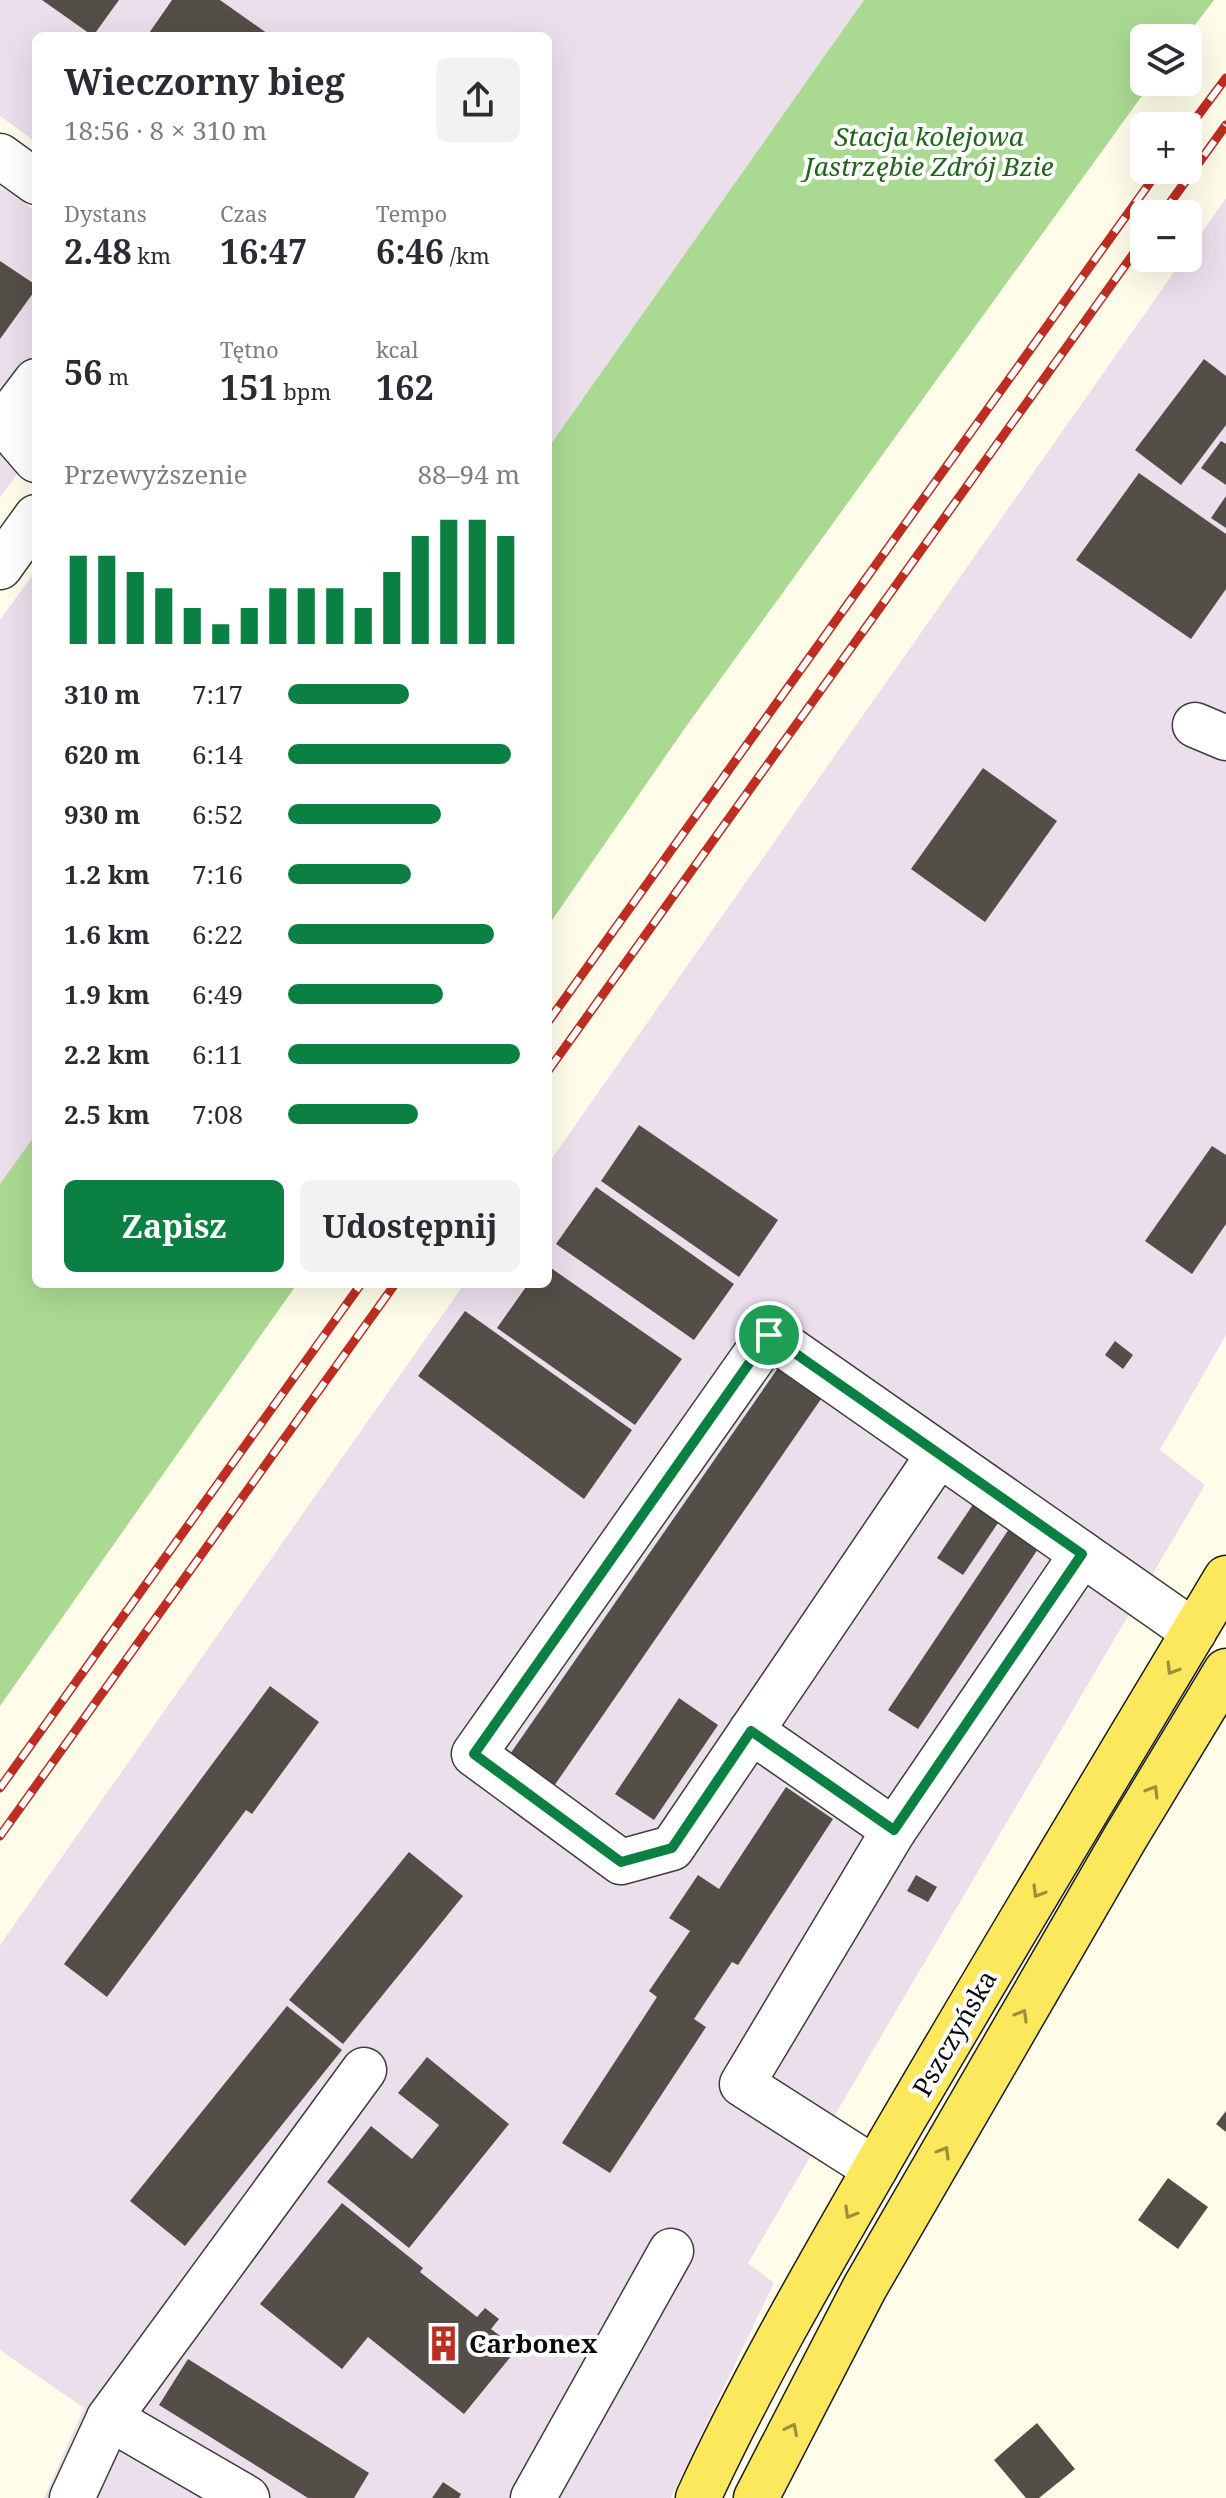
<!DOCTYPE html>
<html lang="pl">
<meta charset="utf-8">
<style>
:root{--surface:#fff;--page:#f2f2f3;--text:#2b2b33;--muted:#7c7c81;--accent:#0b8043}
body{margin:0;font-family:"Noto Serif",serif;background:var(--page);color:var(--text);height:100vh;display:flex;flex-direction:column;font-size:30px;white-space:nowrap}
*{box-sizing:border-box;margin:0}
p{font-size:26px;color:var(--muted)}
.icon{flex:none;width:44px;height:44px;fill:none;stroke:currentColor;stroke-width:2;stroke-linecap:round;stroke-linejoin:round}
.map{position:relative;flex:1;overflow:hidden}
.details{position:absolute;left:32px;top:32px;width:520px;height:1256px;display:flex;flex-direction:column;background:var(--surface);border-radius:12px;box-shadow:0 8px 32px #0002}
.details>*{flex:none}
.fabs{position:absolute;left:1130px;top:24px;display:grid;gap:16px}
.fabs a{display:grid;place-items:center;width:72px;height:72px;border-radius:12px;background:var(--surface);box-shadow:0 8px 32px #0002;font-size:40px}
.pin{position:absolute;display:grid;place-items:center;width:68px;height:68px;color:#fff;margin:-34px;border:4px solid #fff;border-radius:50%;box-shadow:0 2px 8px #0007}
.round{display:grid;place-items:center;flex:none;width:84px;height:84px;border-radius:12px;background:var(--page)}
.headline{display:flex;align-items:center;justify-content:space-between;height:136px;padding:0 32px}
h1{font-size:36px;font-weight:700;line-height:60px}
.stats{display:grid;grid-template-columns:repeat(3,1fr);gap:12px;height:136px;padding:8px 32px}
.stats div{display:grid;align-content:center}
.stats b{font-size:34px;font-weight:700}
.stats small{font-size:22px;font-weight:400}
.stats p{font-size:22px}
.chart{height:224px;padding:16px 32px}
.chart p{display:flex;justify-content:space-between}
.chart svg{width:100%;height:144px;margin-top:8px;stroke:var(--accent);stroke-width:6}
.button{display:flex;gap:16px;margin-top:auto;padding:16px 32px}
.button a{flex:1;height:92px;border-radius:12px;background:var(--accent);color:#fff;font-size:32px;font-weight:700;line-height:92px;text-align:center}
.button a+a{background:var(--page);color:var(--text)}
ul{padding:0 32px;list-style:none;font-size:26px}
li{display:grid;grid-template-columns:128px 96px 1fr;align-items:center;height:60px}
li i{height:20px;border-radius:10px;background:var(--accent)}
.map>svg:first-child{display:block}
.industrial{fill:#ebdfeb}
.forest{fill:#aada92}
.building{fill:#544e48}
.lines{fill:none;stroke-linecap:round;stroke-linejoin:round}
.minor-casing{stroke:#3e3e3e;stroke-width:47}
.major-casing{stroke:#1c1c1c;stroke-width:47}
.minor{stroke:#fff;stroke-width:44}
.major{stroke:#fbe85d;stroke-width:44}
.rail-casing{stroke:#bd2d21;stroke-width:9}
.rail{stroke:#fff;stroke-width:6;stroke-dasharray:18;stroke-linecap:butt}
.oneway{stroke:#9b903c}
.route-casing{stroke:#fff;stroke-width:16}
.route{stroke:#0b8043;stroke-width:10}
.labels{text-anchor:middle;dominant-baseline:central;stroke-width:8;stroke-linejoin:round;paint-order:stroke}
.park-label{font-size:26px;font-style:italic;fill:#21641b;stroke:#fff}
.street-label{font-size:26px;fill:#0b0b0b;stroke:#fff}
.poi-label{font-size:26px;font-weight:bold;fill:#0b0b0b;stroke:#fff;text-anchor:start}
</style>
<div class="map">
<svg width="1226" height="2498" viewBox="0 0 1226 2498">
<rect width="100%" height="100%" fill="#fffdea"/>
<g class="industrial">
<polygon points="0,0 864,0 548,448 548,36 36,36 36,142 0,116"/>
<polygon points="0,186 36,211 36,449 0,497"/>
<polygon points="1226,198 1226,1335 1160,1450 1205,1485 748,2263 774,2283 671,2498 44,2498 84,2408 0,2350 0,1945 464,1284 548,1284 548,1164 1184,258 1188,258 1188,252"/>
<polygon points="36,570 36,1135 0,1185 0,620"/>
</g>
<g class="forest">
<polygon points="864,0 1214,0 1185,38 1144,38 1144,82 1152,82 685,728 548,926 548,448"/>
<polygon points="36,1134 36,1284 297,1284 0,1706 0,1184"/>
</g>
<g class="building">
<polygon points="42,0 119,0 93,36"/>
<polygon points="172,0 220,0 271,36 147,36"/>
<polygon points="0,261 36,285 36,289 0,339"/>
<polygon points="1204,359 1226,376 1226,425 1181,485 1135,450"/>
<polygon points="1221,441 1226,444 1226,485 1201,468"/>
<polygon points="1139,473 1226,534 1226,589 1191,639 1076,560"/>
<polygon points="1226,496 1226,528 1211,518"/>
<polygon points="983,768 1057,821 985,922 911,869"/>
<polygon points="639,1125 778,1220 739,1277 601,1181"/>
<polygon points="1212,1146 1226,1155 1226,1224 1192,1274 1145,1241"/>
<polygon points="596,1187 734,1284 694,1340 556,1244"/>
<polygon points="548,1266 682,1359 635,1425 497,1328 528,1284 548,1284"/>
<polygon points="465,1311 632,1430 584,1499 418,1376"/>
<polygon points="1115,1341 1133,1355 1123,1369 1105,1355"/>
<polygon points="778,1368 821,1399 552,1789 508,1757"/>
<polygon points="974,1503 1000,1520 963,1575 937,1558"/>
<polygon points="1011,1526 1040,1546 918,1729 888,1710"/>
<polygon points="270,1686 319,1722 252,1814 246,1810 107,1997 64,1964"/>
<polygon points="679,1698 718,1725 654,1820 615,1794"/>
<polygon points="786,1787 833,1819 738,1965 732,1962 694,2019 706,2027 610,2173 562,2143 657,1997 649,1991 690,1931 669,1918 698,1875 719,1889"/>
<polygon points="409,1852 463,1896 343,2044 289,2000"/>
<polygon points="916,1875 937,1887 928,1902 907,1891"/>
<polygon points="287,2006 342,2050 185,2246 130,2201"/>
<polygon points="427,2057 509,2124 409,2248 327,2182 371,2126 412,2159 439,2125 398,2093"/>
<polygon points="1226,2111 1226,2132 1216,2124"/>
<polygon points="1168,2178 1208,2207 1178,2249 1138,2220"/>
<polygon points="342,2203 423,2268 420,2272 477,2317 485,2308 499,2319 491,2329 517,2349 464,2414 368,2337 342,2369 260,2304"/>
<polygon points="188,2359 369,2473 354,2498 308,2498 159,2405"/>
<polygon points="1037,2423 1075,2469 1039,2498 1026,2498 994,2460"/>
<polygon points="443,2482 461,2494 459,2498 432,2498"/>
</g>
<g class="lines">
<defs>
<g id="minor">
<polyline points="0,156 36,182"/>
<polyline points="36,381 4,423 36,460"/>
<polyline points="0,567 36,517"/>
<polyline points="1195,725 1226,738"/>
<polyline points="939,1454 672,1848 621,1862 474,1754 769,1335 1194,1632"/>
<polyline points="751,1731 894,1830 742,2084 875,2169"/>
<polyline points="894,1830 1082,1554"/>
<polyline points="109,2418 364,2070"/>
<polyline points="72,2498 109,2418 247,2498"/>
<polyline points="533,2498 671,2251"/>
</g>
<g id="major">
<path d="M698,2498C754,2377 822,2261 888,2146C999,1955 1113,1767 1226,1578"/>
<polyline points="756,2498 865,2287 1125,1838 1226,1671"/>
</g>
</defs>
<use href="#minor" class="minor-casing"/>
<use href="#major" class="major-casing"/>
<use href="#minor" class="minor"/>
<use href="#major" class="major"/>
<defs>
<g id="rail">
<polyline points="1188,129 1226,78"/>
<polyline points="1162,214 1226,125"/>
<polyline points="548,1022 1159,170"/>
<polyline points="548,1071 1144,239"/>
<polyline points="0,1788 361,1284"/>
<polyline points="0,1836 395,1284"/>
</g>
</defs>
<use href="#rail" class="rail-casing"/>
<use href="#rail" class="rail"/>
</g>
<defs><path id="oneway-chevron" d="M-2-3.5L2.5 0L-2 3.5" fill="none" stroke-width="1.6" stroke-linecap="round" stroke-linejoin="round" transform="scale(2)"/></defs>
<g class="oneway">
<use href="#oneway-chevron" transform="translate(1172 1669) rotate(121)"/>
<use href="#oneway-chevron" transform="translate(1153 1791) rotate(-59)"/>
<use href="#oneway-chevron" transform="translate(1038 1892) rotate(121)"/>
<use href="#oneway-chevron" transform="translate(1022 2015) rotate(-60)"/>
<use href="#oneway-chevron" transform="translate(944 2152) rotate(-60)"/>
<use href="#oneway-chevron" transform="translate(850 2213) rotate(120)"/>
<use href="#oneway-chevron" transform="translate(792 2429) rotate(-63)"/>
</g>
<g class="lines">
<defs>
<polygon id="route" points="769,1335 1082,1554 894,1830 751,1731 672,1848 621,1862 474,1754"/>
</defs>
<use href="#route" class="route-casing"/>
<use href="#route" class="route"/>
</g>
<defs>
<symbol id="building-bare" viewBox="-9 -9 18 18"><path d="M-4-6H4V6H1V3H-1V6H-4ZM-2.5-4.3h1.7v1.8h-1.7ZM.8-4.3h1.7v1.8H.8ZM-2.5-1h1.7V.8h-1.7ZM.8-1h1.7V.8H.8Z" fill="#bd2d21" stroke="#fff" stroke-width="2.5" paint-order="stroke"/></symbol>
</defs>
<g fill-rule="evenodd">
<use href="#building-bare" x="418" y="2318" width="51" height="51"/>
</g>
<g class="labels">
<g class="park-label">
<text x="929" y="136">Stacja kolejowa<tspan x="929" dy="30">Jastrzębie Zdrój Bzie</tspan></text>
</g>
<g class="street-label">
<text transform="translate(954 2033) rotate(-60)">Pszczyńska</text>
</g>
<g class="poi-label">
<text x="469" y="2343">Carbonex</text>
</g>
</g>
</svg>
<div class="fabs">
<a><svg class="icon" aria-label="layers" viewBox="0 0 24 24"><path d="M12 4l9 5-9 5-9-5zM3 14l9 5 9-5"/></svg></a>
<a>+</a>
<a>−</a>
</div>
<div class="pin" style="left:769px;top:1335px;background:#1e9e55"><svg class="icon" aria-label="arrive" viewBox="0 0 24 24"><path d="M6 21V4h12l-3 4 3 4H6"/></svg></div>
<section class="details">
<div class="headline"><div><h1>Wieczorny bieg</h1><p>18:56 · 8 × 310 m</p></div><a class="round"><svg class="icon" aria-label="share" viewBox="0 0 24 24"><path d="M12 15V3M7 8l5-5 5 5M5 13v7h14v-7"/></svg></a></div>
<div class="stats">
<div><p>Dystans</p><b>2.48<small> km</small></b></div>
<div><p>Czas</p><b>16:47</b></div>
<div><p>Tempo</p><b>6:46<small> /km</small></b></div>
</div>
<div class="stats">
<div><b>56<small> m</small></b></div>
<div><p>Tętno</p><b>151<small> bpm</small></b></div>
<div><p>kcal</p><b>162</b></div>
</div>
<div class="chart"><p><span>Przewyższenie</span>88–94 m</p>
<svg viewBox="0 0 160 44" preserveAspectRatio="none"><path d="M5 44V17M15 44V17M25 44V22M35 44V27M45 44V33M55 44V38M65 44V33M75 44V27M85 44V27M95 44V27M105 44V33M115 44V22M125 44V11M135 44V6M145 44V6M155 44V11"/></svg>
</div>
<ul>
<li><b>310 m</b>7:17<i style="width:52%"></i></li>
<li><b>620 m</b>6:14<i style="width:96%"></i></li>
<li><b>930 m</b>6:52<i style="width:66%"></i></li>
<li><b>1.2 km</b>7:16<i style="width:53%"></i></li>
<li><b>1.6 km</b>6:22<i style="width:89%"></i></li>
<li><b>1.9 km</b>6:49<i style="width:67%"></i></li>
<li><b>2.2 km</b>6:11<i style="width:100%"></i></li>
<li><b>2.5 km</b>7:08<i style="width:56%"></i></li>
</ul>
<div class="button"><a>Zapisz</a><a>Udostępnij</a></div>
</section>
</div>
